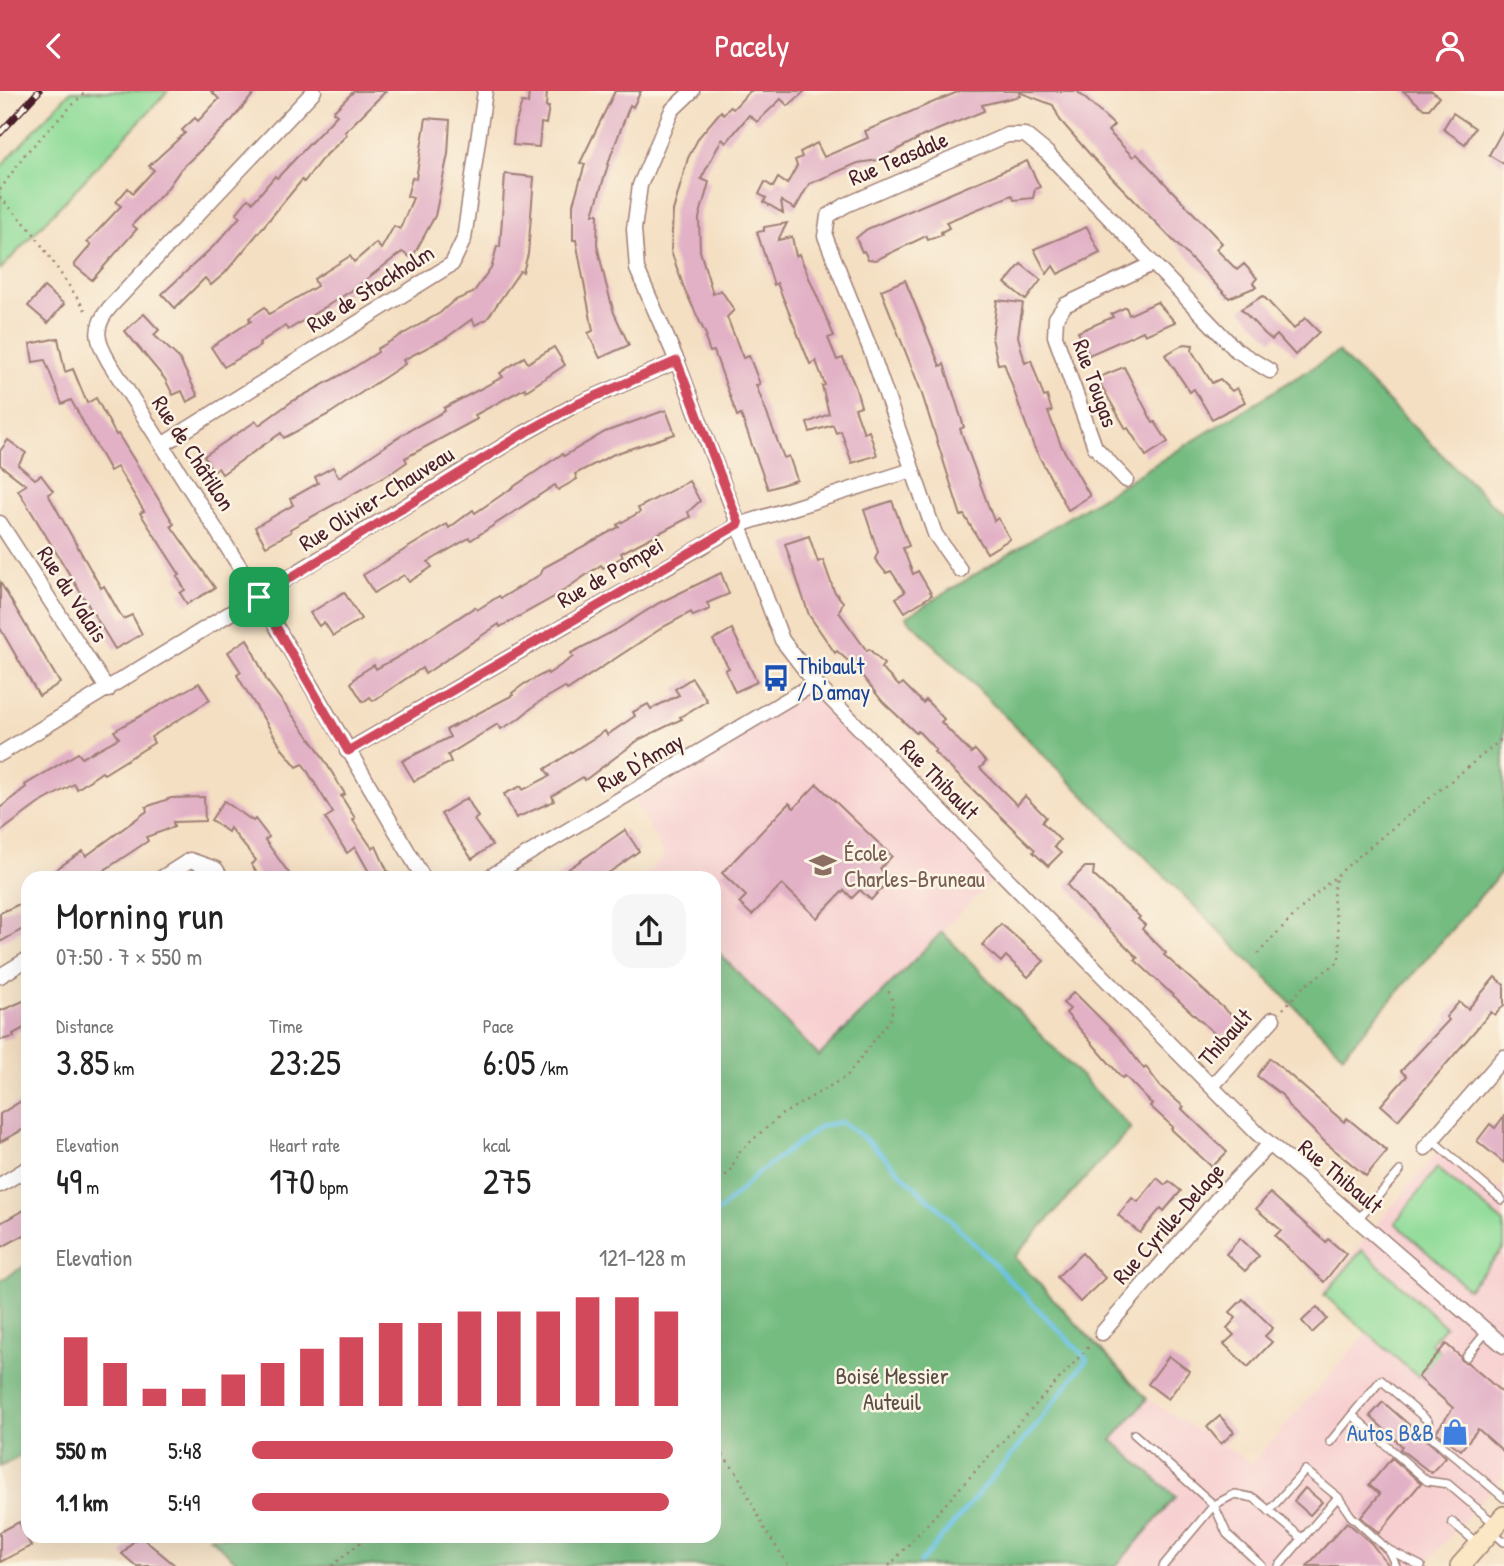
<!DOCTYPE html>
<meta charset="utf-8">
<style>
:root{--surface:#fff;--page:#f6f6f6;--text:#222;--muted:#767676;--accent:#d1495b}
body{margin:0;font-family:"Patrick Hand",sans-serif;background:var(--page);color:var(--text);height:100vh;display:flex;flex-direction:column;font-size:26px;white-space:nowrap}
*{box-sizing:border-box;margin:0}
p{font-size:23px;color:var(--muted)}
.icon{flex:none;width:38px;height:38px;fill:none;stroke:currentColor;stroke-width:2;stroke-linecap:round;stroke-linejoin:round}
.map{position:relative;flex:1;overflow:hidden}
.side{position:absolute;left:21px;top:780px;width:700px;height:672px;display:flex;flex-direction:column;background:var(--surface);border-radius:21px;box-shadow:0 7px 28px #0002}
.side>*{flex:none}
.pin{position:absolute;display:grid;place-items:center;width:60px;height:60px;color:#fff;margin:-30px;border-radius:14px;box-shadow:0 4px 10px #0006}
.round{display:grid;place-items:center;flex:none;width:74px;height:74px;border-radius:21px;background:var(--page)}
.headline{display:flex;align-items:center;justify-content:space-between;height:119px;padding:0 35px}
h1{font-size:38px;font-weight:600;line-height:52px}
.metrics{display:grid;grid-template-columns:repeat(3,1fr);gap:10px;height:119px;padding:7px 35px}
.metrics div{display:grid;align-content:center}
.metrics b{font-size:35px;font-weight:600}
.metrics small{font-size:19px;font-weight:400}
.metrics p{font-size:19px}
.chart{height:196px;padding:14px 35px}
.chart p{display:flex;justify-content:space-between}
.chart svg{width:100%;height:126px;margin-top:7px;stroke:var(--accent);stroke-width:6}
ul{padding:0 35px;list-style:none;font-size:23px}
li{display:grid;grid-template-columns:112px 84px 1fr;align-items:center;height:52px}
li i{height:18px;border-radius:9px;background:var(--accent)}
header{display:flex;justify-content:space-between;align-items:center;height:91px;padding:0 35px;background:var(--accent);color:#fff;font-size:32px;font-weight:600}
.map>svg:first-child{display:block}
.built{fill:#f7cfd0}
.green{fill:#90dc99;stroke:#6d7e62;stroke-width:2}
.forest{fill:#74bc81;stroke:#5f6e56;stroke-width:2}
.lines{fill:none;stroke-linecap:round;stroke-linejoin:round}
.stream{stroke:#6bc3e8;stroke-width:4.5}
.building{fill:#e2b1c6}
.lane-casing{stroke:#9f7f76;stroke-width:10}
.street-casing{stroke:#9f7f76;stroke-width:17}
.secondary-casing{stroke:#9f7f76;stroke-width:22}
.path{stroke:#9f7f76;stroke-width:2.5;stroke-dasharray:2 5;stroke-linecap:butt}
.lane{stroke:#fff;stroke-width:7}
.street{stroke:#fff;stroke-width:14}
.secondary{stroke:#fbe7c3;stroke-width:19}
.rail-casing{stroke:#4a1f2b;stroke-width:7}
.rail{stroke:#fcf5e5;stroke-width:4.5;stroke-dasharray:13;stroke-linecap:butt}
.route-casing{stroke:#fff;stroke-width:14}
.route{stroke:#d1495b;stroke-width:9}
.labels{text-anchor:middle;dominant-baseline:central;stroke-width:5;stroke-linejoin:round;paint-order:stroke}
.street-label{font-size:23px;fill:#4a1f2b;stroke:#fcf5e5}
.transit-label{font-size:23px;fill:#164399;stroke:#fcf5e5;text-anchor:start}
.education-label{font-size:23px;fill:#785e54;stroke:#fcf5e5;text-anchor:start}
.park-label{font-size:23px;fill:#5c4e46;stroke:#fcf5e5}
.shop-label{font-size:23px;fill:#366cbe;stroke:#fcf5e5;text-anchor:end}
</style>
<header><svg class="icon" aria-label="back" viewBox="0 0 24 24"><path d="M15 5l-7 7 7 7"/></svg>Pacely<svg class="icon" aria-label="person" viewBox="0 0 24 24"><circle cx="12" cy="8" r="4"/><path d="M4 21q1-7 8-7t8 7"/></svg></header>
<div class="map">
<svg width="1504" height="1475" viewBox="0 0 1504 1475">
<rect width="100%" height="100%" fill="#fcf5e5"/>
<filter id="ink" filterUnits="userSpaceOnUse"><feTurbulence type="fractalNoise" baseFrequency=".0143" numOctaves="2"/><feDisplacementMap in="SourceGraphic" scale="14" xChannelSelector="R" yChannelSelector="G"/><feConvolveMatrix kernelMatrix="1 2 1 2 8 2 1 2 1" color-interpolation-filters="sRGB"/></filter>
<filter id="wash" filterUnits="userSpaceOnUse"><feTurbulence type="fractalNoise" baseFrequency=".00686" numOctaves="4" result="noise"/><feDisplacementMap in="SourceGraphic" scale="28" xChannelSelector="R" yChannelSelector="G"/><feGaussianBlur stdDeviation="1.57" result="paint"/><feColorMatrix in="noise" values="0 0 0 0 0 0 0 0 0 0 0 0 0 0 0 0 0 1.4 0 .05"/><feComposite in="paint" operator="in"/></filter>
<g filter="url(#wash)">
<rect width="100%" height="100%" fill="#f4dfc2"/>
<g class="built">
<polygon points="815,592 1000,782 819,965 714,857 714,788 646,788 643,785 665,765 630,703"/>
<polygon points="1440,1058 1498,1099 1504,1093 1504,1384 1424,1475 1116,1475 1176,1406 1112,1349 1147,1308 1252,1372 1370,1238 1322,1199"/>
</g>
<g class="green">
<polygon points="71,0 168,0 0,179 0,76"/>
<polygon points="1437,1077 1504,1132 1504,1157 1468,1198 1395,1132"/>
<polygon points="1362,1159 1445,1235 1430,1252 1442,1262 1418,1286 1324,1204"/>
</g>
<g class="forest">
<polygon points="1338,261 1504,425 1504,778 1343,964 906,526"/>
<polygon points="942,841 1131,1037 1014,1166 1147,1308 1112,1349 1176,1406 1116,1475 242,1475 209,1446 714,1446 714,857 819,965"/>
<polygon points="28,1173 28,1361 0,1376 0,1190"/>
</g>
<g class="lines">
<path class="stream" d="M714,1125L757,1083L821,1035L841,1031C879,1054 902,1088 936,1114L1087,1268L1035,1336L920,1472"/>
</g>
<g id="blocks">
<g class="building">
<polygon points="211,0 256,0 232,29 181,78 166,99 132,134 137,138 92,189 74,174 91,154 87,151 121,115 116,111 128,97 133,102 154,79 149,75 185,42 182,39 195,27 198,30 219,8"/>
<polygon points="354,0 386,0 345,41 347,44 321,69 304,91 302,89 225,182 211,194 205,187 175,217 162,203 218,151 240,126 236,123 248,108 253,111 275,85 277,87 337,24 333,21"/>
<polygon points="529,0 547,0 546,16 549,16 546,33 541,32 539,56 513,54 515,35 522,11 528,12"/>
<polygon points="615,0 641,0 633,16 630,14 611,64 593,123 598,123 597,154 606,193 614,222 629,254 600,267 588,242 593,240 576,149 573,149 573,113 585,73 580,72"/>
<polygon points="750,0 805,0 788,15 781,8 757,31 749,24 726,52 722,48 701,88 709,91 699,127 700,160 713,203 721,199 734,219 727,226 743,267 749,265 760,293 756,294 784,367 789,365 797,389 768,398 741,324 737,325 714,260 710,261 705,247 707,246 684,197 671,160 673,120 688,67 699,46 721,20 724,23 730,16 733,18"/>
<polygon points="960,0 1077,0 1114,34 1108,40 1133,66 1137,63 1222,152 1216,158 1237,179 1244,173 1257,187 1253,192 1256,196 1229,207 1093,67 1060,29 1053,14 1019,1 1020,5 982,14 984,20 925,44 878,69 858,72 809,93 795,118 781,110 783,122 764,111 766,107 759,103 765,91 773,96 778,87 787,93 797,75 795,69 802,66 800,61 817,52 824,66 868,47 865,40"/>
<polygon points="1403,0 1432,0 1439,6 1429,18 1424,18"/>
<polygon points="1453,22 1475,37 1465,53 1443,38"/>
<polygon points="426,27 450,29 448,63 435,125 412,167 402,161 351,200 288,239 285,235 259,252 260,255 224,276 211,256 251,230 249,227 265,216 269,223 317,195 314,188 350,165 354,171 376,152 381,158 394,135 400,138 413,107 407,105 412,87 416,88"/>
<polygon points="1504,37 1504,73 1489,64"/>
<polygon points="1027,70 1040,96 1035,98 1033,107 1014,109 1012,104 946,131 949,137 941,141 942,144 928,149 926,145 876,169 868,168 864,160 862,161 856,147 867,138"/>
<polygon points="505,83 534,86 528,163 523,181 520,180 487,228 475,234 472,228 446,247 403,269 405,273 329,323 284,347 281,342 222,383 218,377 213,380 204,365 256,330 259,334 291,311 350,279 378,261 377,258 440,222 453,210 473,202 492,175 497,155 500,156"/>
<polygon points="787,132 778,149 792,146 796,165 799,163 834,245 828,247 837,269 843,267 855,295 861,315 855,317 864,342 869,340 877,364 852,372 841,340 836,342 833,334 810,341 807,332 829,323 822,295 825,294 816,270 810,273 777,192 774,194 757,141 764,140 764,136"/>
<polygon points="1087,136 1100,162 1058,183 1053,175 1047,183 1034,158"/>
<polygon points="1021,173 1041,189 1026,209 1005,192"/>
<polygon points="905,189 940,275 944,273 964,336 960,338 994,430 998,427 1010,448 987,462 964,424 961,425 921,300 881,199"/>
<polygon points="44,196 64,213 48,232 28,215"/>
<polygon points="1263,205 1294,238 1305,227 1319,241 1295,264 1277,244 1272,249 1265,243 1241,218"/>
<polygon points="997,209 1023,212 1018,245 1025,272 1031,269 1044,306 1047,305 1052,320 1048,321 1061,354 1090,405 1068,419 1034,356 1004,272 998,273 992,247"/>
<polygon points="1157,211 1175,231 1145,244 1143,240 1089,264 1078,241 1113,226 1111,223 1126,216 1129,224"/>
<polygon points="144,223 159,239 154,244 179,267 198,305 187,311 182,300 173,304 165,288 125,240"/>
<polygon points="58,247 65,281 73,278 87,312 96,307 116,344 118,343 174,433 171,435 215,497 187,513 180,502 185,499 177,485 180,484 140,422 144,420 117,376 110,380 71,309 62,313 45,269 33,271 30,253"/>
<polygon points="1184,253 1193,254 1192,260 1212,292 1220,288 1232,300 1237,297 1245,311 1212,328 1194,298 1190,301 1165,264"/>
<polygon points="554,256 565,274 526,300 525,297 475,324 477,328 405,367 407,371 394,380 290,438 291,441 266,455 255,436 293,414 290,408 318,392 315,386 333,376 339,386 408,340 445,320 444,317 503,286 500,282 524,266 528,272"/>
<polygon points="1124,276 1153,332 1155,331 1168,351 1146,365 1128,337 1126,338 1097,287"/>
<polygon points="666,319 675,343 614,363 575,383 577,388 558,399 555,394 471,449 469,447 428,471 432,476 409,491 404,484 374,502 363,484 447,433 449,437 473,419 475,422 562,363 564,365 605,341"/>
<polygon points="8,349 26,362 18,374 35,388 41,384 53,400 48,403 101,497 104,495 123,528 132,524 142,543 115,558 18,399 26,394 0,374 0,360"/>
<polygon points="689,390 700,410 688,421 690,426 621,462 623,466 603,477 601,474 554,506 500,536 499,533 425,583 422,577 373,610 370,606 363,611 351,592 358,584 374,574 376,578 400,565 475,516 477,519 499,505 501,507 541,483 543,477 619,436 617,434 640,421 638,417"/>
<polygon points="892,410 909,455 903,457 913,483 918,480 932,504 905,521 896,507 905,501 891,480 886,482 875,468 878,461 864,419"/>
<polygon points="809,445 818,471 823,469 834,500 843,511 839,521 867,560 869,558 884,573 881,577 899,595 903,592 923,612 926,609 944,628 941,631 971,662 975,659 986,671 980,677 1017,714 1025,705 1046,726 1042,731 1060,749 1054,756 1061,762 1048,775 1033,761 1035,759 934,661 936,659 918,640 916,642 883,611 855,576 837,560 835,562 809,524 785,453"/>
<polygon points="721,482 729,503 707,512 710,518 693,525 691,521 665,535 567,599 565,596 539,611 517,629 501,638 498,633 448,664 451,671 414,690 402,670 450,646 446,639 513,604 512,602 524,593 547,581 548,583 573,566 571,562 616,539 659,512"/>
<polygon points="0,491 60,592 39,605 0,537"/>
<polygon points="344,501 361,528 333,545 324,531 319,535 310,522"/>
<polygon points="732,538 757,591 735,601 725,579 729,577 713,549"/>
<polygon points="247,548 267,590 317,657 345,703 341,705 355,727 353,729 372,757 376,755 391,788 373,788 355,756 347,762 325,727 333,722 303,673 297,676 283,659 244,596 237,584 241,581 228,561"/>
<polygon points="692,587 707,610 680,626 682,628 640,648 585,689 583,686 552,705 554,710 516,727 504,703 521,695 523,699 550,685 545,678 605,640 607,644 635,625 633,621 648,613 651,618 679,604 675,598"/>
<polygon points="199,592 210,609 151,646 154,652 104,683 102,681 77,698 74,693 38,713 0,741 0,717 26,696 25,694 78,662 82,667 119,647 114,640"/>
<polygon points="817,693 892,765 880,778 890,788 871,809 860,799 852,807 844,799 817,827 782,793 752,824 739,812 746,805 722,782 789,712 794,717"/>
<polygon points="204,706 205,730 173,731 174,736 146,746 148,750 91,788 42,788 83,760 86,765 147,720 146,716 171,707"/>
<polygon points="467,707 478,726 474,729 492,754 472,768 441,723"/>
<polygon points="224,710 253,730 255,728 269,746 265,749 293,788 261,788 251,773 256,769 230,737 228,741 211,729"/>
<polygon points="625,739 639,760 616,777 598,788 554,788"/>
<polygon points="1085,776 1094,776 1093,784 1140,826 1138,828 1145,834 1142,838 1166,862 1164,864 1238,930 1226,943 1217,945 1135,869 1138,867 1088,818 1067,794"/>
<polygon points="28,809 28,835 0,851 0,822"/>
<polygon points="1001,833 1044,870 1028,886 1006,865 1001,871 982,854"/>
<polygon points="1495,886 1504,894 1504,914 1495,924 1491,921 1398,1029 1381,1014 1407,985 1401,980 1449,929 1446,926 1459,911 1468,918"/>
<polygon points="1074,901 1122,949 1144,978 1146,976 1161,996 1184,1016 1182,1018 1227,1061 1212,1076 1171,1038 1173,1036 1150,1015 1152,1013 1125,985 1122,987 1066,922 1070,918 1063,912"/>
<polygon points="28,908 28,935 13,943 14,946 0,949 0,920"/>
<polygon points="1270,967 1344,1031 1347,1027 1387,1060 1366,1085 1326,1052 1289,1016 1282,1004 1257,985"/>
<polygon points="28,1006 28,1036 0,1051 0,1023"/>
<polygon points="1504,1025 1504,1072 1477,1050 1490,1033 1495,1037"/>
<polygon points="1157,1087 1165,1094 1169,1090 1181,1100 1164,1120 1161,1117 1140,1142 1118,1124 1132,1107 1138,1111"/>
<polygon points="1270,1102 1326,1151 1328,1148 1346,1163 1324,1191 1275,1145 1281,1139 1256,1118"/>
<polygon points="28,1117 28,1142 0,1157 0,1132"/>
<polygon points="1240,1147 1259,1165 1245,1180 1226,1163"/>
<polygon points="1082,1162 1105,1187 1080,1211 1057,1186"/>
<polygon points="1243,1208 1273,1237 1265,1245 1272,1251 1248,1276 1224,1253 1234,1244 1227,1237 1236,1227 1230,1221"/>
<polygon points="1317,1216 1327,1228 1312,1242 1302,1230"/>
<polygon points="1446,1253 1460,1265 1462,1270 1468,1272 1504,1303 1504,1361 1478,1338 1461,1359 1436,1341 1453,1317 1418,1286"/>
<polygon points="1169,1265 1189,1280 1168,1308 1148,1293"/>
<polygon points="1383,1311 1446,1366 1431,1382 1400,1358 1402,1355 1370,1325"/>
<polygon points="1220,1325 1234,1341 1221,1353 1207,1336"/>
<polygon points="1392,1367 1421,1392 1379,1442 1361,1426 1380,1403 1369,1394"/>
<polygon points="1305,1397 1322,1411 1310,1424 1294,1410"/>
<polygon points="19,1431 31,1455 0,1471 0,1441"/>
<polygon points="1347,1431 1371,1452 1389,1475 1307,1475"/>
<polygon points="137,1446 141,1446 176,1475 136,1475 122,1463"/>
</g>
</g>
</g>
<g filter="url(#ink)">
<use href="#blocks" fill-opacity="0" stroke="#9f7f76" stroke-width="2"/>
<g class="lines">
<defs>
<g id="lane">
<polyline points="1432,1049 1502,1109"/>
<polyline points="1357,1129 1400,1080"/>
<polyline points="1466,1266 1487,1240"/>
<polyline points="1134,1343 1214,1414 1227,1443 1262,1475"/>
<polyline points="1330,1351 1352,1324"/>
<polyline points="1269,1420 1305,1379 1338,1406 1351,1425 1387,1458 1421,1475"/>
<polyline points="1452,1431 1478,1453"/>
<polyline points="1495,1433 1448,1393 1427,1390 1352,1324 1381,1289 1428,1330 1430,1344 1504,1407"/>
<polyline points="1492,1440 1504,1451"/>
<polyline points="1388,1458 1396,1475"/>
<polyline points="1163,1475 1214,1414 1235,1403 1254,1407 1303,1448"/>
<polyline points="1279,1475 1338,1406"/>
</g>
<g id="street">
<path d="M314,0L110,216C93,236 96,249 109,271L259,506L424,788"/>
<polyline points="692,0 672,19 640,94 634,138 637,178 677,270 782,549 815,592 1257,1042 1504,1255"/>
<polyline points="162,354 452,173 464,148 485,0"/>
<polyline points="1126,389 1095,356 1055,245 1056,227 1065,214 1152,173"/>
<polyline points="0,432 108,599"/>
<polyline points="960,479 935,443 871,260 825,145 828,125 846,114 1007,44 1025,44 1047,62 1236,259 1270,280"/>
<polyline points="347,660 739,434 912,379"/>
<polyline points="0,663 523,343 575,314 677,270"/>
<polyline points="160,788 190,769 216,778 222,788"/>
<polyline points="486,788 815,592"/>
<polyline points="0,885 28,868"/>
<polyline points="1212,995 1273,928"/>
<polyline points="1425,1057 1504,966"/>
<polyline points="0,1094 28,1077"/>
<polyline points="1102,1242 1218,1107 1270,1053"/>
</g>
<polyline id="secondary" points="1460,1475 1504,1425"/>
</defs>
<use href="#lane" class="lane-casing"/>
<use href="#street" class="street-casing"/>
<use href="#secondary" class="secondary-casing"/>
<g class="path">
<polyline points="0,99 25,63 86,0"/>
<polyline points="0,106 32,140 88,223"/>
<path d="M1258,863C1329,781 1422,716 1504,646"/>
<path d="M1283,918L1303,896L1338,871C1345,843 1327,815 1336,788"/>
<polyline points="714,1093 729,1082 739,1061 781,1024 847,985 891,927 893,911 887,897"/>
<polyline points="714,1353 737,1382 765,1439 789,1475"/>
<polyline points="332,1475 367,1446"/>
<polyline points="889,1475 1092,1252"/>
</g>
<use href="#lane" class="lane"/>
<use href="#street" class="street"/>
<use href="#secondary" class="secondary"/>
<defs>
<polyline id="rail" points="0,42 39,0"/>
</defs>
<use href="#rail" class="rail-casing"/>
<use href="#rail" class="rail"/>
</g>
</g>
<g class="lines" filter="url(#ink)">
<defs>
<polygon id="route" points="677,270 739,433 348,660 259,506 523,343 575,314"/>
</defs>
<use href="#route" class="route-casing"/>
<use href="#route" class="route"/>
</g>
<defs>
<symbol id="bus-bare" viewBox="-9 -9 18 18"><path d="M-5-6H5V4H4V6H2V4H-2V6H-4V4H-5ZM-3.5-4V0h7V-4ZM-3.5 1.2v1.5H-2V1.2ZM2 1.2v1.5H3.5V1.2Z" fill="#1a4fb4" stroke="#fcf5e5" stroke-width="2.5" paint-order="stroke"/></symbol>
<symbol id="school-bare" viewBox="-9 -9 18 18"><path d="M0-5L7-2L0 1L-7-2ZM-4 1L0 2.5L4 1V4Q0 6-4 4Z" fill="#8d6e63" stroke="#fcf5e5" stroke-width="2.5" paint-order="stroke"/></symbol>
<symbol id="shop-bare" viewBox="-9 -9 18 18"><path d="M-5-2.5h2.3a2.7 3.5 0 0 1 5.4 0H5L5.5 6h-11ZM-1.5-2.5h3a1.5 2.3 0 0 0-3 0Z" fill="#3f7fe0" stroke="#fcf5e5" stroke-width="2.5" paint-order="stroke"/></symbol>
</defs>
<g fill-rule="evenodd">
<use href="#bus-bare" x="757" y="568" width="38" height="38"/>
<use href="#school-bare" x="804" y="755" width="38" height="38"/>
<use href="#shop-bare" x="1436" y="1322" width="38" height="38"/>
</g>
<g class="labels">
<g class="street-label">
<text transform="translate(898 67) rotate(-23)">Rue Teasdale</text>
<text transform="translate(370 197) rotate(-32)">Rue de Stockholm</text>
<text transform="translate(1096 292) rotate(70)">Rue Tougas</text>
<text transform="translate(194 362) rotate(57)">Rue de Châtillon</text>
<text transform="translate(376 407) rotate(-32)">Rue Olivier-Chauveau</text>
<text transform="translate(610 481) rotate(-30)">Rue de Pompei</text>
<text transform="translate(73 503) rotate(57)">Rue du Valais</text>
<text transform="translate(640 671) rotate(-30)">Rue D'Amay</text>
<text transform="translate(940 688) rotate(46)">Rue Thibault</text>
<text transform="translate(1225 946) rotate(-48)">Thibault</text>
<text transform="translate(1341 1085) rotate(40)">Rue Thibault</text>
<text transform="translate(1168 1132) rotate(-48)">Rue Cyrille-Delage</text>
</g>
<g class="transit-label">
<text x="797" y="574">Thibault<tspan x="797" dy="26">/ D'amay</tspan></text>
</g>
<g class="education-label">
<text x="844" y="761">École<tspan x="844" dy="26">Charles-Bruneau</tspan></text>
</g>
<g class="park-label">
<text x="892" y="1284">Boisé Messier<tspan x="892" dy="26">Auteuil</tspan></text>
</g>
<g class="shop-label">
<text x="1434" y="1341">Autos B&amp;B</text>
</g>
</g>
</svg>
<div class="pin" style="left:259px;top:506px;background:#1e9e55"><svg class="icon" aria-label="arrive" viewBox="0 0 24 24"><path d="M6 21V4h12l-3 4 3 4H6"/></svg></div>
<section class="side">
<div class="headline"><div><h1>Morning run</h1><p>07:50 · 7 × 550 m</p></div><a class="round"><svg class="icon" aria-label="share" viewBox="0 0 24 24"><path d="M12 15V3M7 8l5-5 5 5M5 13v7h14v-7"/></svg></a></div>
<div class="metrics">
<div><p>Distance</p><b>3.85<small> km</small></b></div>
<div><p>Time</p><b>23:25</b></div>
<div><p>Pace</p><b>6:05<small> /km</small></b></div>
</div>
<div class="metrics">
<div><p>Elevation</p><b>49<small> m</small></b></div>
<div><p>Heart rate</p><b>170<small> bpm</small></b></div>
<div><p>kcal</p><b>275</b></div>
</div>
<div class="chart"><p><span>Elevation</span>121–128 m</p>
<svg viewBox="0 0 160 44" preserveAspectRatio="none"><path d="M5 44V20M15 44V29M25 44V38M35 44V38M45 44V33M55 44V29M65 44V24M75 44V20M85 44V15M95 44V15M105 44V11M115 44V11M125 44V11M135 44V6M145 44V6M155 44V11"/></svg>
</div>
<ul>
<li><b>550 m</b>5:48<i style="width:97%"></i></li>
<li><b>1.1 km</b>5:49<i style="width:96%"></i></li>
</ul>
</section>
</div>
